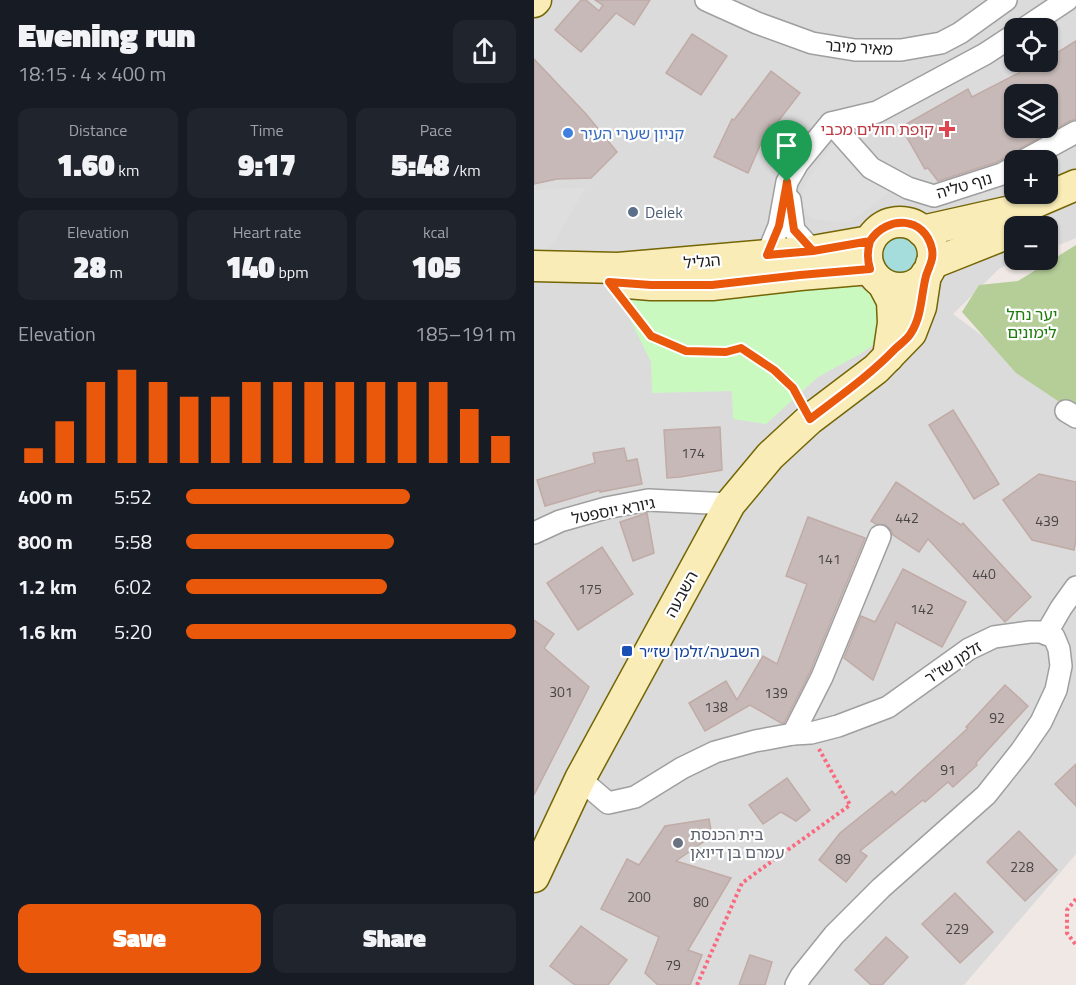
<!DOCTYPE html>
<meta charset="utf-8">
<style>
:root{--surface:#171b24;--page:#20242c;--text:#f1f3f6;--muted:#9ea1a6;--accent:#ea580c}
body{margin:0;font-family:"Titillium Web","Noto Sans Hebrew",sans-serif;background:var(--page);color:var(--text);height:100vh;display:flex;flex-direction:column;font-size:22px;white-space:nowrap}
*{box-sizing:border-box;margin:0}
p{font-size:20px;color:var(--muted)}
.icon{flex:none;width:33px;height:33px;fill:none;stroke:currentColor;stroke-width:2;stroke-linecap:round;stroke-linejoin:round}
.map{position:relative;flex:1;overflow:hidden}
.drawer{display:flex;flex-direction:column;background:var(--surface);width:534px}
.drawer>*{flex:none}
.buttons{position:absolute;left:470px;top:18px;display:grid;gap:12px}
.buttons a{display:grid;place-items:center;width:54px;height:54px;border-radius:12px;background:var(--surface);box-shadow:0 2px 4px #0004;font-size:30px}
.pin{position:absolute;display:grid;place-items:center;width:51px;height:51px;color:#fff;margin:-62px -26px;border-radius:50% 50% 50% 0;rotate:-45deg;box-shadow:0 0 6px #0007}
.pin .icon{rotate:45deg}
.round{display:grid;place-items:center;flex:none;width:63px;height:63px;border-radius:12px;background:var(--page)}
.summary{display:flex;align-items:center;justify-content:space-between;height:102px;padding:0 18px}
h1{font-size:33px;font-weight:800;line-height:45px}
.stats{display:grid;grid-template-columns:repeat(3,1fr);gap:9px;height:102px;padding:6px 18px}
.stats div{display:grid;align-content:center;border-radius:12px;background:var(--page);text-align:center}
.stats b{font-size:30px;font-weight:800}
.stats small{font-size:16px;font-weight:400}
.stats p{font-size:16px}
.chart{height:168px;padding:12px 18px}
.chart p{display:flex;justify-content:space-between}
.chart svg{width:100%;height:108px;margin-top:6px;stroke:var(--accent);stroke-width:6}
.action{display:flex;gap:12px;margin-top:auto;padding:12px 18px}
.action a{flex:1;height:69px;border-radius:12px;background:var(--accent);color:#fff;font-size:24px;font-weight:800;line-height:69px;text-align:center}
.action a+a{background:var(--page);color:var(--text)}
ul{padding:0 18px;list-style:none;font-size:20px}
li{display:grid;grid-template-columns:96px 72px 1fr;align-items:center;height:45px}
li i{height:15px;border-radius:8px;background:var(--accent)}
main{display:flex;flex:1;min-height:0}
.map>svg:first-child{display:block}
.residential{fill:#dcdbdb;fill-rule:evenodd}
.forest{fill:#b5ce98}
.park{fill:#caf9c0}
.parking{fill:#dedede}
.water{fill:#a4dddb}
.building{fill:#c6b9b7;stroke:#c0aba6;stroke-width:1.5;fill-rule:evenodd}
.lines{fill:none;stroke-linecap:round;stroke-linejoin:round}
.street-casing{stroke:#9f9f9f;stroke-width:24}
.secondary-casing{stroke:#746505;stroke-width:33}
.path{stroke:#f96a7f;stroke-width:4;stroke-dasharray:3 3;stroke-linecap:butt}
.street{stroke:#fff;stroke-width:21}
.secondary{stroke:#f9ecb7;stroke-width:30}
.route-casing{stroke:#fff;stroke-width:12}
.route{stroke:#ea580c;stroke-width:8}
.health-dot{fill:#e0444e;stroke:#fff;stroke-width:2}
.shop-dot{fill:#3f7fe0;stroke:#fff;stroke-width:2}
.service-dot{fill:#5c6f8a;stroke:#fff;stroke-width:2}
.transit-dot{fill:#1a4fb4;stroke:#fff;stroke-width:2}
.worship-dot{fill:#6b7280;stroke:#fff;stroke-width:2}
.labels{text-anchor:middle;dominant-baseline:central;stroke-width:4.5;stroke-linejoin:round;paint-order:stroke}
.number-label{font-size:14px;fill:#484544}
.street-label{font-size:16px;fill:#1e1e1e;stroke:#fff}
.health-label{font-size:16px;fill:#be3a42;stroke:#fff;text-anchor:end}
.shop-label{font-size:16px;fill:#366cbe;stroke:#fff;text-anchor:start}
.service-label{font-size:16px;fill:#4e5e75;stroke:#fff;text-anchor:start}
.park-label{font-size:16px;fill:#1e7c0c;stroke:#fff}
.transit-label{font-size:16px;fill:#164399;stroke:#fff;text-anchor:start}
.worship-label{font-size:16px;fill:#5b616d;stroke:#fff;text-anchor:start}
</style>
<main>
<section class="drawer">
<div class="summary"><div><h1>Evening run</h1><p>18:15 · 4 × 400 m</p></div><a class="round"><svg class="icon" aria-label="share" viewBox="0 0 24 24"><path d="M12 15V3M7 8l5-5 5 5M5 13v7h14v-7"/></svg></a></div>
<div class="stats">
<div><p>Distance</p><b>1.60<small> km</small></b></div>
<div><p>Time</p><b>9:17</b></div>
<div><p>Pace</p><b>5:48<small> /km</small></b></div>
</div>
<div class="stats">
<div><p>Elevation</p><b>28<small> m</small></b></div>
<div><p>Heart rate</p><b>140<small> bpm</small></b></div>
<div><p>kcal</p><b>105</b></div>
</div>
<div class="chart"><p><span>Elevation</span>185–191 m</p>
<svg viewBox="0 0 160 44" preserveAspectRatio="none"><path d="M5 44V38M15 44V27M25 44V11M35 44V6M45 44V11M55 44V17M65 44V17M75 44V11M85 44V11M95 44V11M105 44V11M115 44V11M125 44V11M135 44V11M145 44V22M155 44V33"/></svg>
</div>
<ul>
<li><b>400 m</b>5:52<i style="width:68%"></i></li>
<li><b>800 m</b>5:58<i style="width:63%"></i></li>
<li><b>1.2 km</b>6:02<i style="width:61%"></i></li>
<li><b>1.6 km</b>5:20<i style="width:100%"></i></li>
</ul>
<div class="action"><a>Save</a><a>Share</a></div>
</section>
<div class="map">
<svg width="542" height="985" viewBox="0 0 542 985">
<rect width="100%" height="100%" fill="#efe8e4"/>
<path class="residential" d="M0,0H542V238L513,250V226H480V260H488L466,268L419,314L542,406V854L430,985H0ZM480,28H513V62H480ZM480,94H513V128H480ZM480,160H513V194H480Z"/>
<polygon class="forest" points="542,245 542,413 482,373 428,312 445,285 484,281"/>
<polygon class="park" points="314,282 344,296 349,338 326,354 284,377 232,424 199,419 198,391 118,393 117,362 83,292"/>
<g class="parking">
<polygon points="300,142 358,189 332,211 315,221 301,222 276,218 269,208 269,192 274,179"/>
<polygon points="52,187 22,239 12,251 0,251 0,190"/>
</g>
<path class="water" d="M366,229L375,230L389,240L393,248L394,257L380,279L372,282H363L340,259C341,243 350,232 366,229Z"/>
<g class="building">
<polygon points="47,0 52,0 65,11 69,5 61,0 116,0 100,25 82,13 47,52 21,30"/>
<polygon points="158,34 193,56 167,95 132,73"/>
<path d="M542,41V119L536,121L485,149L480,154L474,156L463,162L404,181L394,168L391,169L367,127L434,89L438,97L498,66L499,67L508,62H513V59ZM480,94H513V128H480Z"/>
<polygon points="0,59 52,114 83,152 57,178 23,179 0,184"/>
<polygon points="237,71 266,93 239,128 235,125 214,173 180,157 198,119 200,120"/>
<polygon points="419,410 465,484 440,499 395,425"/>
<polygon points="186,427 188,470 146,477 133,478 130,430"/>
<polygon points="90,448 93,461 103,459 108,484 66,492 66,490 11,506 3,480 61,463 59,453"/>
<polygon points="505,474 542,482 542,540 540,550 498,540 469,500"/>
<polygon points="362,482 427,525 429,523 497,597 471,622 394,539 385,552 359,535 356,529 351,525 342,524 337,521"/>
<polygon points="113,513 120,553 99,561 86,522"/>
<polygon points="274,517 331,538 276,672 250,723 247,723 216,705 171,731 155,703 192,681 203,700 229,656 243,664 273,584 252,576"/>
<polygon points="68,547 99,594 44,630 13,583"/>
<polygon points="369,569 432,602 408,647 362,622 339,680 310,658 327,616 341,622"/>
<polygon points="0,620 20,634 10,648 55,687 0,795"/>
<polygon points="471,685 494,706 442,763 443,765 419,787 414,782 391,802 389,800 326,851 333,856 312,882 285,860 306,833 358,791 361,795 434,728 432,727"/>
<polygon points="542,764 542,806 521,784"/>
<polygon points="253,778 276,810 262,821 247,812 229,824 215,805"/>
<polygon points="175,819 178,836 142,861 197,878 154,950 168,955 156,985 124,985 111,973 125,937 67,909 93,859 105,865 131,826"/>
<polygon points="485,831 523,870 491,901 453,862"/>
<polygon points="421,893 459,932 426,963 388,924"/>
<polygon points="47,926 93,960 74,985 41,985 16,966"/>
<polygon points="352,937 374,957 348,985 337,985 321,970"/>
<polygon points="216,955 238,962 231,985 205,985"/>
</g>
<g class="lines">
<defs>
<g id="street">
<polyline points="172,0 223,23 278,43 321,50 367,50 407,43 426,33 472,0"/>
<polyline points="491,28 533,0"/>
<polyline points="297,123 337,168 374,188 400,196 468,174 480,167"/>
<polyline points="491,160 542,132"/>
<polyline points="256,200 260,230 279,251"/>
<polyline points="233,255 245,226 253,182 264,163 297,123 343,112 451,54 480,35"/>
<polyline points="532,411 542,417"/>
<polyline points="0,533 26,521 72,508 114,500 196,504"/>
<polyline points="512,634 527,608 542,587"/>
<polyline points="259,734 288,677 346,536"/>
<polyline points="46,779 74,803 101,797 148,768 181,752 221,741 259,734 277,733 304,726 354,707 435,649 460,637 496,632 507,632 520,637 525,649 527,666 522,690 507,722 487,751 452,795 347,888 300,935 267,976 262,985"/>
</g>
<g id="secondary">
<polyline points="0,2 2,0"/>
<circle cx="366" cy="255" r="33"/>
<polyline points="388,231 486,209 542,185"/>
<polyline points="397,264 480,231"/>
<polyline points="0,266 84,268 279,251 336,241"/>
<polyline points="93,283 117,285 178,285 266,275 336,269"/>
<polyline points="349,284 358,301 359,323 354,357"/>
<polyline points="0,877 46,779 196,504 236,456 276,419 342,369 377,333 387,307 392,274"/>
</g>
</defs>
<use href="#street" class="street-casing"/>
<use href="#secondary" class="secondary-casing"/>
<g class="path">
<path d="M93,306L117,336L152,351L192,353L207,348C228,362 252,375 264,397"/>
<polyline points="542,899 533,910 533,933 542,945"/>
<polyline points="163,985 208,883 316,805 285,749"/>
</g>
<use href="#street" class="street"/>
<use href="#secondary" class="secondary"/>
</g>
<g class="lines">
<defs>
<path id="route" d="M253,182L260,230L279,251L336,241C333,252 333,259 336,269L266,275L178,285H117L75,282L117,336L152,351L192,352L207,348L240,370L259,388L276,419C306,396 336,375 361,349C366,344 374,339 377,333C388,316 387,295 392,276C395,266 400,260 398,249C391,216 353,215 336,241L279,251L233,255L245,226L253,182"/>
</defs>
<use href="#route" class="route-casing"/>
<use href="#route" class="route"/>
</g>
<path class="health-dot" d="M410 120h6v6h6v6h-6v6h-6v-6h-6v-6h6z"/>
<circle class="shop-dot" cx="34" cy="133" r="6"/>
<circle class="service-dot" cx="99" cy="212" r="6"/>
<rect class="transit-dot" x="87" y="645" width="12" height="12" rx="3"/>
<circle class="worship-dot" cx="144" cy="843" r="6"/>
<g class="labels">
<g class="number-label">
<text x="159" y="452">174</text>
<text x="373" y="517">442</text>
<text x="513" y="520">439</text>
<text x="295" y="558">141</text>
<text x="450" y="573">440</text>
<text x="56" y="588">175</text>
<text x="388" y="608">142</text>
<text x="27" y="691">301</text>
<text x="242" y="692">139</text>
<text x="182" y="706">138</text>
<text x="463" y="717">92</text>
<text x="414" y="769">91</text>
<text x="309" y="858">89</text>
<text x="488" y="866">228</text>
<text x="105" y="896">200</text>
<text x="167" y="901">80</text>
<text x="423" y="928">229</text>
<text x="139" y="964">79</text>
</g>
<g class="street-label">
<text transform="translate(325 47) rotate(4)">מאיר מיבר</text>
<text transform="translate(430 185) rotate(-16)">נוף טליה</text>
<text transform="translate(168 261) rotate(-5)">הגליל</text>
<text transform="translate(79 510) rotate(-11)">גיורא יוספטל</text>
<text transform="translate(147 594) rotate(-61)">השבעה</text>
<text transform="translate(419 662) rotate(-33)">זלמן שז"ר</text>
</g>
<g class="health-label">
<text x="400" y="129">קופת חולים מכבי</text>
</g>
<g class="shop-label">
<text x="46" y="133">קניון שערי העיר</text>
</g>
<g class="service-label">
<text x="111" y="212">Delek</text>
</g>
<g class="park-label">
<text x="498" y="314">יער נחל<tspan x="498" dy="18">לימונים</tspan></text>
</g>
<g class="transit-label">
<text x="105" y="651">השבעה/זלמן שז״ר</text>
</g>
<g class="worship-label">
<text x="156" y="834">בית הכנסת<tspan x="156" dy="18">עמרם בן דיואן</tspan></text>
</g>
</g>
</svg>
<div class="buttons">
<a><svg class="icon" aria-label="locate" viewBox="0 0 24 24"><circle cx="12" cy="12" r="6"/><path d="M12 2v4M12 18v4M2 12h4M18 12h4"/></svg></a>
<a><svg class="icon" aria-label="layers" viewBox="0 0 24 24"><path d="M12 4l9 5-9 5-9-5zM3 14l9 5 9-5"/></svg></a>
<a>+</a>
<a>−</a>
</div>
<div class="pin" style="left:253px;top:182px;background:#1e9e55"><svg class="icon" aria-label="arrive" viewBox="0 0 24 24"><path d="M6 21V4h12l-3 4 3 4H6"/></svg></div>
</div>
</main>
